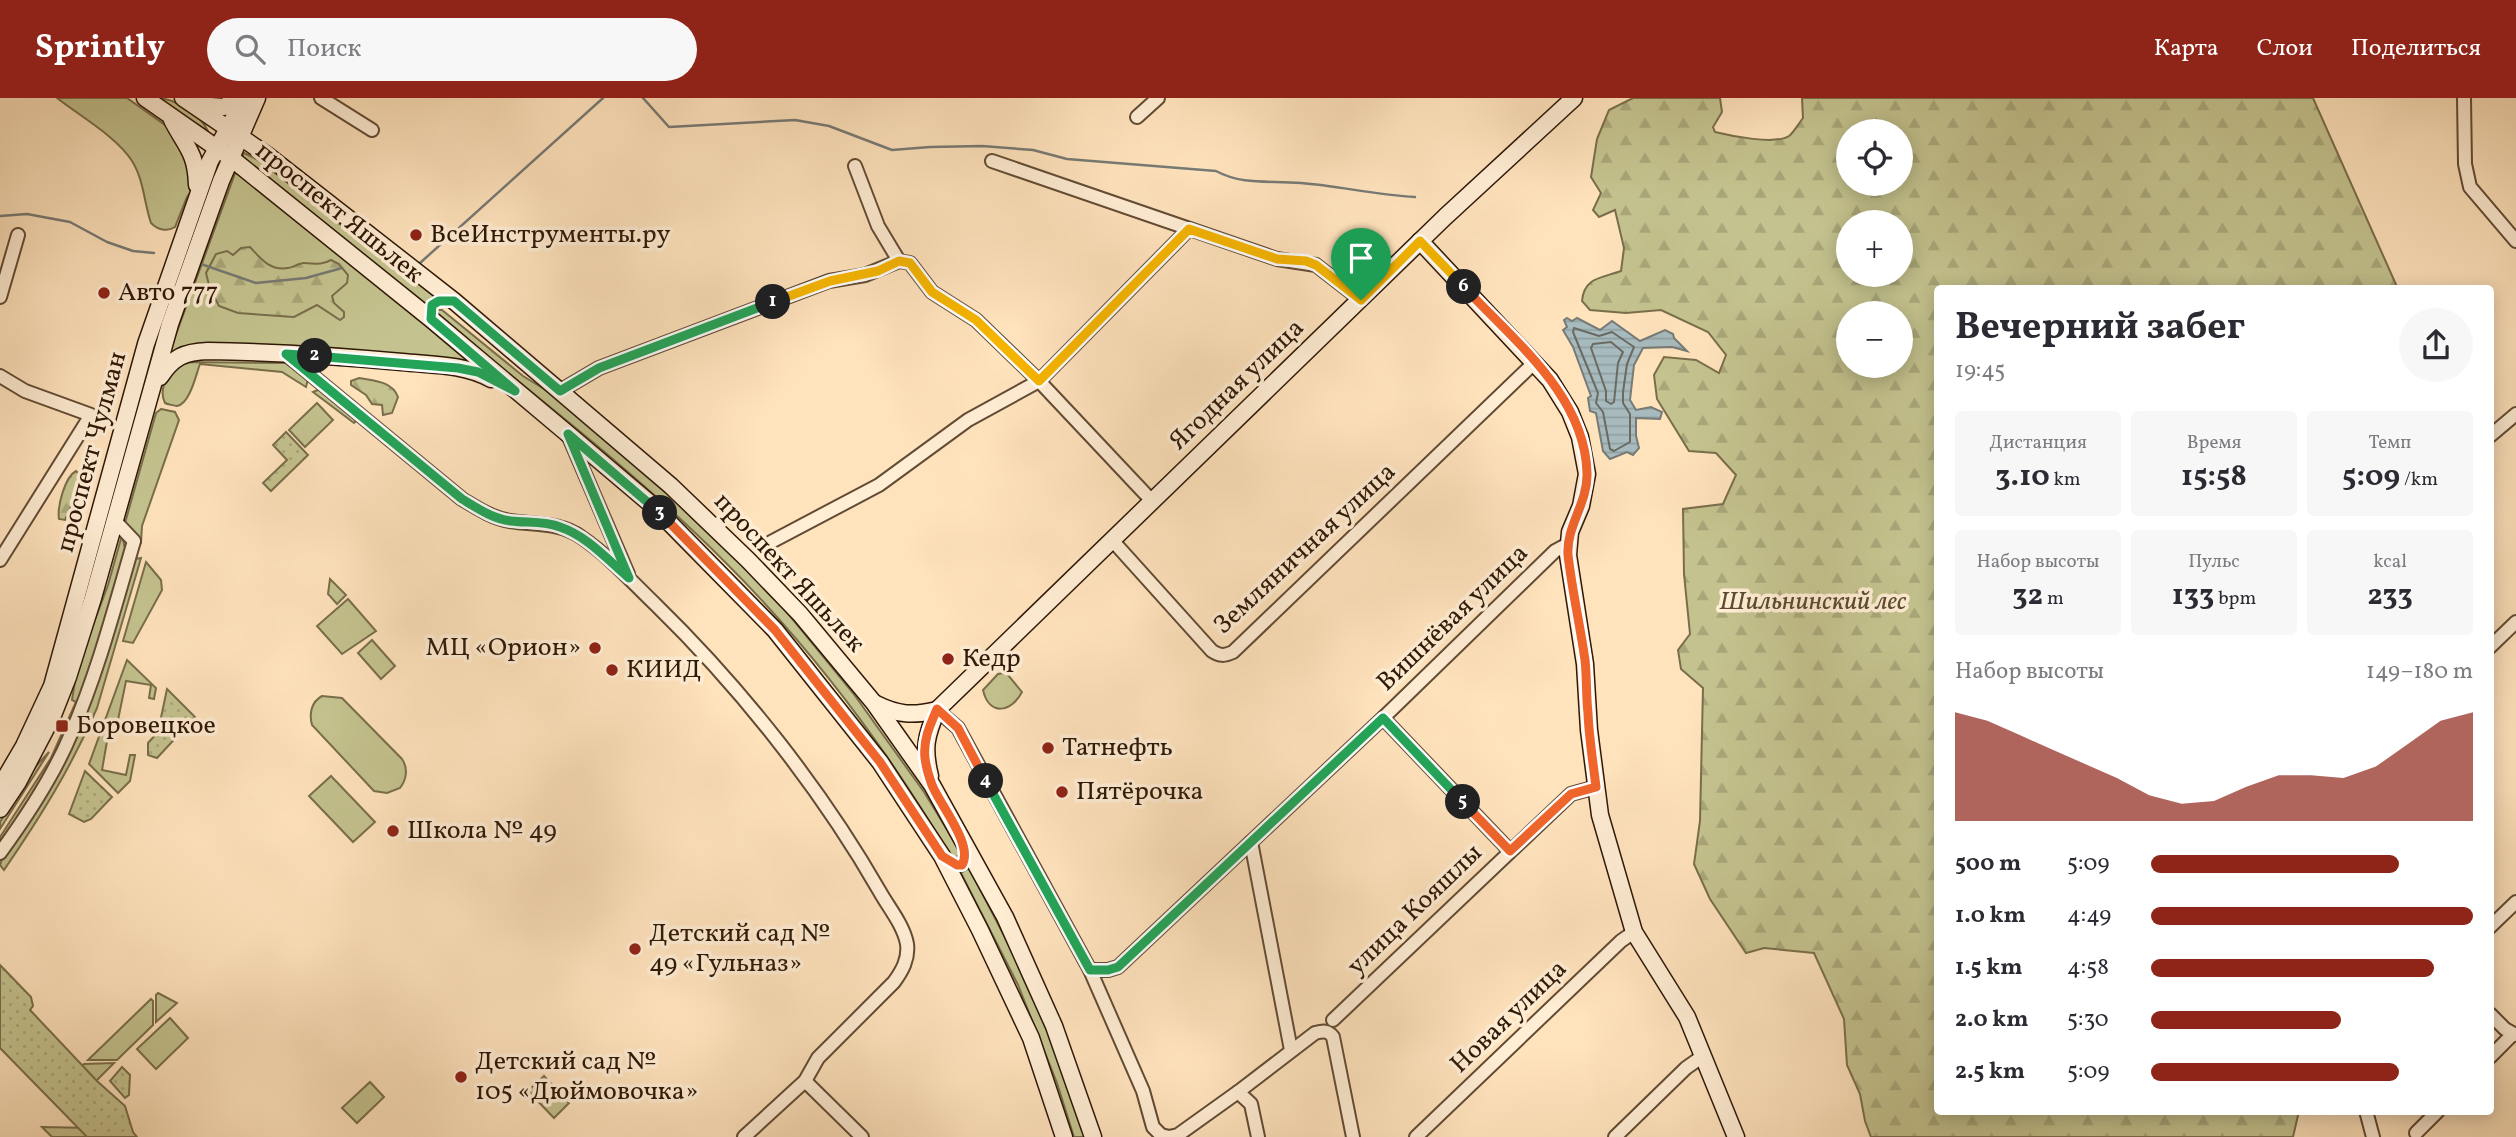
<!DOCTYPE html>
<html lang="ru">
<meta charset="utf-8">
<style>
:root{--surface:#fff;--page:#f7f7f7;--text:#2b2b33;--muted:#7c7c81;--accent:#8f2418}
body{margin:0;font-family:Vollkorn,serif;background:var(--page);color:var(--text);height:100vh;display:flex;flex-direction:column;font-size:26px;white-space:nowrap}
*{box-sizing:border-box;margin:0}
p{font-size:23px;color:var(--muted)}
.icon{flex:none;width:38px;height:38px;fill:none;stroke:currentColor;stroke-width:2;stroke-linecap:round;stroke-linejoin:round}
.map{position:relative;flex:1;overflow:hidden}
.details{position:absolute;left:1934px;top:187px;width:560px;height:830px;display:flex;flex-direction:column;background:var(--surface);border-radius:7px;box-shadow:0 4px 18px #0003}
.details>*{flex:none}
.controls{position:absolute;left:1836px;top:21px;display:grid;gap:14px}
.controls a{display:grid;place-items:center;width:77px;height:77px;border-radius:50%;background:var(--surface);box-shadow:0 4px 18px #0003;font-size:35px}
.pin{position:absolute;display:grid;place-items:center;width:60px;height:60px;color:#fff;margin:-72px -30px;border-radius:50% 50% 50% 0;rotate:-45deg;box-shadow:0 0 7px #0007}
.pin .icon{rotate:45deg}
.km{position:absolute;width:35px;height:35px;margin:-18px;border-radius:50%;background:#222;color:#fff;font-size:19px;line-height:35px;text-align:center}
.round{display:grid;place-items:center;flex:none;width:74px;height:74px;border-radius:37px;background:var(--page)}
.headline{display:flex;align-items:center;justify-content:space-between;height:119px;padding:0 21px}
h1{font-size:38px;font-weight:700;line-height:52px}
.metrics{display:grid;grid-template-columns:repeat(3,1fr);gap:10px;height:119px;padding:7px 21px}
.metrics div{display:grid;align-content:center;border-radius:7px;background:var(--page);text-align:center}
.metrics b{font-size:30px;font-weight:700}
.metrics small{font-size:19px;font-weight:400}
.metrics p{font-size:19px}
.chart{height:196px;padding:14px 21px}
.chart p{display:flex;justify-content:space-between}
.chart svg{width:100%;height:126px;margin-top:7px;fill:var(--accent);opacity:.7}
ul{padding:0 21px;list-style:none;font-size:23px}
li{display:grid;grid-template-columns:112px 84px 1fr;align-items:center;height:52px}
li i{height:18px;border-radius:9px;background:var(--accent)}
header{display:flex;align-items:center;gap:42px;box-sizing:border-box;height:98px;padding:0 35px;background:var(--accent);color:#fff}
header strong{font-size:33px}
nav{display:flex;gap:38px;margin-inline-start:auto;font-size:24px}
.search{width:490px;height:63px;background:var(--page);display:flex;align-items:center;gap:18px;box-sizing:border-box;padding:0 24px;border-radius:38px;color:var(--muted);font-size:26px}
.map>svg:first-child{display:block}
.grass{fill:#c4c38f;stroke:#796e4b;stroke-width:2}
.forest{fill:url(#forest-firs);stroke:#796e4b;stroke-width:2;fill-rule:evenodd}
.park{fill:url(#park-dots);stroke:#796e4b;stroke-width:2}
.water{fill:url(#water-rules);stroke:#777a75;stroke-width:2}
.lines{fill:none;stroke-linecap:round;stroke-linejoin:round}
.shore{stroke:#6a6a62;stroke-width:2}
.stream{stroke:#777a75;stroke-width:2.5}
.street-casing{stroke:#624b34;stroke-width:16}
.secondary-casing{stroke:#2e1807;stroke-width:19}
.street{stroke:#ffedd4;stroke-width:12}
.secondary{stroke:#ffedd4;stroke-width:16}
.split-1-casing{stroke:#fff;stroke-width:14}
.split-2-casing{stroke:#fff;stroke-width:14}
.split-3-casing{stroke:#fff;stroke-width:14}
.split-4-casing{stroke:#fff;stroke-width:14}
.split-5-casing{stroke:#fff;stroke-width:14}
.split-6-casing{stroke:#fff;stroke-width:14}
.split-7-casing{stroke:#fff;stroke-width:14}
.split-1{stroke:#f5b400;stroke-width:9}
.split-2{stroke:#22a559;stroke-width:9}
.split-3{stroke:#22a559;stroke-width:9}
.split-4{stroke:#f0652b;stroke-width:9}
.split-5{stroke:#22a559;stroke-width:9}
.split-6{stroke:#f0652b;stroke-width:9}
.split-7{stroke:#f5b400;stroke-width:9}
.poi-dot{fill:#8f2418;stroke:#ffedd4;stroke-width:2.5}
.labels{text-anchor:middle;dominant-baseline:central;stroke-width:7;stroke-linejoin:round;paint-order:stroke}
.street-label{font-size:26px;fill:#2e1807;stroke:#ffedd4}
.poi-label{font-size:26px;fill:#2e1807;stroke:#ffedd4;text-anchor:start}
.park-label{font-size:26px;font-style:italic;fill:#5b4b30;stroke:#ffedd4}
</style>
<header>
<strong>Sprintly</strong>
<div class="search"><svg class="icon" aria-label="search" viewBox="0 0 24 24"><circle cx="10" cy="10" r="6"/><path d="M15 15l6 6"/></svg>Поиск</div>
<nav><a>Карта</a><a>Слои</a><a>Поделиться</a></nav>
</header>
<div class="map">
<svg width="2516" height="1039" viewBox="0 0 2516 1039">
<defs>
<pattern id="forest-firs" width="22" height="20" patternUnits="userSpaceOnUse" patternTransform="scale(1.75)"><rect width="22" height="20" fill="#c4c38f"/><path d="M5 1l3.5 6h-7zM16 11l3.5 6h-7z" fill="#a9a77a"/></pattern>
<pattern id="park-dots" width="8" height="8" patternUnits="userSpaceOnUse" patternTransform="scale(1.75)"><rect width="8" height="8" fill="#c4c38f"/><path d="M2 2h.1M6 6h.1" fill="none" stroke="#a9a77a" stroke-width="1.8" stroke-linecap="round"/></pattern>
<pattern id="water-rules" width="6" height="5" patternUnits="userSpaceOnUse" patternTransform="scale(1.75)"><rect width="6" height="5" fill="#a7bbbe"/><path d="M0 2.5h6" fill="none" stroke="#90a0a2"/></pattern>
</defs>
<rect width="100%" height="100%" fill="#ffe3bd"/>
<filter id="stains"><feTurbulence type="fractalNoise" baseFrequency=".00286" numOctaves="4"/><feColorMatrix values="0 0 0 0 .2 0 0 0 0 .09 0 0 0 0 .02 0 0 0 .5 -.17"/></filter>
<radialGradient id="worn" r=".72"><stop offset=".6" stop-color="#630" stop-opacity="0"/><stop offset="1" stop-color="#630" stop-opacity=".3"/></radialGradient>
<g class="grass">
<path d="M57,0H127L172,32L181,42L193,91L187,99L175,129C167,134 158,132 151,125C144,105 144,82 132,63C117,39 80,18 57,0Z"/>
<path d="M156,0C175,0 200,16 208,33Z"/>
<polygon points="244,55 260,63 347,132 378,151 435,199 426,205 425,209 242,59"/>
<polygon points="237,70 470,264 383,256 186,248 179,250 168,258"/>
<path d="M437,212H442L523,278L549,294L666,393L734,455L786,513L853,595L924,694L960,753L959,757L955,760L951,759C888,652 814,553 726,465C637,375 534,297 436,217Z"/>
<path d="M184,264L285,265L308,281L306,289L282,274L200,266C196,276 190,306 177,308C175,308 167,306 165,305C157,288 170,274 184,264Z"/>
<polygon points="320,291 358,321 354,325 313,294"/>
<polygon points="317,305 333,322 305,349 289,332"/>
<polygon points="161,311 175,314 179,322 142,428 141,444 125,425 156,315"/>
<polygon points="122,437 126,455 91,574 49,672 0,748 0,739 51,660 76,604 72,602 77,570 108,487"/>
<path d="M141,460L97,610C71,670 41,718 4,772L0,767L2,761L57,675L135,461Z"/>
<polygon points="146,464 161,482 162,492 133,545 123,543"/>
<polygon points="330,481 346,497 337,506 328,496"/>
<polygon points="348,501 376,533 342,556 317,528"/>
<polygon points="372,542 395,568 381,581 358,555"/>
<polygon points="127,562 156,590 154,601 149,600 151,587 126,583 117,627 110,626 102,672 126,677 130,657 135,657 130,683 118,695 89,666"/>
<path d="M1003,575L1008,577L1022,594C1011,615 989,618 983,592L998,576Z"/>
<path d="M322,598L342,600L402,661C408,670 407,681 400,690L387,695L374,693L312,627C309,616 311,604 322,598Z"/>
<polygon points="49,654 0,731 0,724 35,669"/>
<polygon points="331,678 375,724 353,744 309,698"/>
<polygon points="969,770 1027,882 1046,928 1086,1039 1074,1039 1057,985 1018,887 961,775"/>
<polygon points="158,895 177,905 156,924 156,897"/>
<polygon points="151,901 153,903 153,927 117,962 88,962"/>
<polygon points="170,920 188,940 156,971 137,951"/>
<polygon points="114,965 95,984 81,969 84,966"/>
<polygon points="544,978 569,1005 554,1020 528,993"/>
<polygon points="370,984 384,999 357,1025 342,1010"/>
<polygon points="42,1029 91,1030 99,1039 52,1039"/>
</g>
<g class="forest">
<path d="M1633,0H1720L1722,14L1713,29L1715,34C1731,38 1775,47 1789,38C1794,34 1799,25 1803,20L1802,0H2313L2398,191H1937V1013H2299L2293,1039H1871L1865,1023L1860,996L1847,967L1844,921L1814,855L1764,850L1746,855L1710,801L1694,766L1700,723L1703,590L1681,571L1678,552L1690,536L1684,476L1683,411L1723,406L1736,377L1716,355L1689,353L1657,301L1654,277L1664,259L1696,262L1719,275L1726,257L1708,234L1661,212L1626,215L1590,212L1582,203C1584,179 1602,180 1621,173L1624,150L1615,112L1599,119L1593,112L1601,95L1591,79L1597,41L1609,12ZM1900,33V86H1848V33ZM1900,124V177H1848V124ZM1848,215H1900V268H1848Z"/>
<path d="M250,149C261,161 270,173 288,170C293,170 298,165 304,165C315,165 320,168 331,162L339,166L348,177L347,185L332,198L334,205L344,214V219L340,222L317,207L294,219L238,215L219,208L210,191L206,175L216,156L227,153L233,157L241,150Z"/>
<path d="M359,280C374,283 392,283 398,299L392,315L383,317L382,307L372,306L366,297L351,287V283Z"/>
<path d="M76,373L81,378C81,385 80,390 74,394L75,399L65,422L59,421C57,408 65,379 76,373Z"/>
</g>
<g class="park">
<polygon points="286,334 308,357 271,393 263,385 287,362 273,347"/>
<polygon points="167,591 195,619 157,660 148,657 148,645 158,634"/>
<polygon points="85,673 112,699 91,721 84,724 69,716"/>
<polygon points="0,867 31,899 33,908 30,912 97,983 125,1008 133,1034 137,1039 87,1039 0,950"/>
<polygon points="122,969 130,977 129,997 125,1000 110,983"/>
</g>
<polygon class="water" points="1567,220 1572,223 1577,220 1600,232 1612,223 1640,243 1665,232 1673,236 1674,240 1687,253 1672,249 1643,250 1634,267 1630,302 1636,312 1651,309 1662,314 1660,321 1636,320 1636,338 1639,350 1633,357 1627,354 1610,361 1603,353 1596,315 1590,313 1588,300 1591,298 1573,249 1563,232 1567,229 1564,222"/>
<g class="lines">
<g class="shore">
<polygon points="1574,230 1599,238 1612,234 1634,249 1627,266 1623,294 1623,305 1630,316 1630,344 1614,353 1610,351 1603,314 1596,305 1598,295 1573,234"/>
<polygon points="1611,244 1623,254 1618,265 1614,304 1611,306 1606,303 1606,293 1591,250 1593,246"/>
</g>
<g class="stream">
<path d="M643,0L669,29L795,22L829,28L892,52L930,49L982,48L1033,52L1067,61L1216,73C1244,88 1270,82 1301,85C1339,88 1376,97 1415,99"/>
<polyline points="0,118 27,116 70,124 107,144 133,153 154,155"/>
<polyline points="420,165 603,0"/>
<polyline points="201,166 256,185 306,180 342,170"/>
</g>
<defs>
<g id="street">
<polyline points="321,0 372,32"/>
<polyline points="2464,0 2465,66 2470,89 2516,143"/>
<polyline points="1137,19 1158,0"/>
<polyline points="992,63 1277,161 1316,167 1361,202"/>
<polyline points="855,68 878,128 899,163"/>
<polyline points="899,163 910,165 932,194 976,222 1039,283 1152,403"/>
<polyline points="0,199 18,137"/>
<path d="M286,256L462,401C477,410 492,420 510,423C535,427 560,424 581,439C609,458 632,484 656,507C741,590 821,691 880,794C889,810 904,828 907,846C909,861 902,873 894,884L818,960L805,983L744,1039"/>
<polyline points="0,278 25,293 91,317 0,462"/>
<polyline points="560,293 599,270 829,183 865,177 899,163"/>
<polyline points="2490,338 2516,316"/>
<polyline points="569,339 628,476"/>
<path d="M1112,442L1212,553C1220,558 1224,558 1233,554L1535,264"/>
<polyline points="771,444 879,387 968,322 1039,283 1189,131"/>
<polyline points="2490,549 2516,524"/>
<path d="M937,612L958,630L1090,872L1143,993L1153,1029L1161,1037L1169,1039L1178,1037L1238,994L1315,935C1323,933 1328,932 1333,939L1353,1039"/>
<polyline points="1383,620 1510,753"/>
<polyline points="1251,744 1291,952"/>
<path d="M0,755C27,718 53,679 71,636C98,574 115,508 134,443L115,423"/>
<polyline points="2490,829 2516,804"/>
<polyline points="1090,872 1108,872 1118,869 1383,620 1555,453 1568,446"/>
<polyline points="2490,916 2505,931 2516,937"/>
<polyline points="1333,922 1571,696 1596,689"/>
<polyline points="2490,959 2512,937"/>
<polyline points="805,983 862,1039"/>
<polyline points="1238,994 1251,1006 1258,1039"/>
<polyline points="2366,1013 2373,1039"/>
<polyline points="2416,1035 2438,1013"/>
<polyline points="1416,1039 1621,843 1634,834"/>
<polyline points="1615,1039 1686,970 1703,958"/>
</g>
<g id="secondary">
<polyline points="145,0 231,60 431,221 568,336 652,407 775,532 880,664 942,758 980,832 1031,940 1064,1039"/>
<polyline points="183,0 267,57 454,203 671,388 748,462 800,516 874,605 932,687 1005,819 1054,928 1093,1039"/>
<polyline points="197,7 224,9 240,0"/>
<path d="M172,22C186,49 196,54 197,87"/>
<polyline points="1420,143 1550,282 1570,314 1580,339 1587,376 1581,408 1570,434 1568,457 1585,566 1589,632 1600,717 1634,834 1687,919 1736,1039"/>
<path d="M160,279C173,259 184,254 208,253C272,254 337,258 402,264C432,267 464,266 491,281"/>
<path d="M876,606C898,617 913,618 937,612"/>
<path d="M930,678C923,650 926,638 937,612L1445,119L1574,0"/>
<polyline points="0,689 24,648 52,588 146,246 210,63 245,0"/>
<polyline points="0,711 18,684 53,617 68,579 93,500 170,226 221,83 257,0"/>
</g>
</defs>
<use href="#street" class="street-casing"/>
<use href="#secondary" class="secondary-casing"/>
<use href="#street" class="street"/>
<use href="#secondary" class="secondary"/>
</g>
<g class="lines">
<defs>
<polyline id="split-1" points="773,204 830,183 878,173 899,163 910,165 932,194 976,222 1039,283 1189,131 1277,161 1306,163 1316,167 1361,202"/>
<polyline id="split-2" points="315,258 458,270 478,274 515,293 431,221 432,207 439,203 454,203 560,293 599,270 773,204"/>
<path id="split-3" d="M315,258L286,256L462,401C477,410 493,421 511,423C527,425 545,423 560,429C587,438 607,461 629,480L568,336L660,415"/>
<path id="split-4" d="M660,415L775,532L880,664L942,758L957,767H962C974,747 940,707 932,687C929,679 926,668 925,660C923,642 930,627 937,611L958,630L986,683"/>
<polyline id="split-5" points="986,683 1090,872 1108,872 1118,869 1383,620 1463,704"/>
<path id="split-6" d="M1463,704L1510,753L1571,696L1596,689C1593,664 1589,640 1588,615C1586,598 1587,580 1585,562C1580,527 1572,492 1568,457C1566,428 1588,405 1587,375C1585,297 1513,242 1464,189"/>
<polyline id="split-7" points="1361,202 1420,143 1464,189"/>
</defs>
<use href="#split-1" class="split-1-casing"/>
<use href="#split-2" class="split-2-casing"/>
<use href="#split-3" class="split-3-casing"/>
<use href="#split-4" class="split-4-casing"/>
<use href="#split-5" class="split-5-casing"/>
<use href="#split-6" class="split-6-casing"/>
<use href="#split-7" class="split-7-casing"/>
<use href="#split-1" class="split-1"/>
<use href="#split-2" class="split-2"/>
<use href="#split-3" class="split-3"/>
<use href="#split-4" class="split-4"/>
<use href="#split-5" class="split-5"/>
<use href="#split-6" class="split-6"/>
<use href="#split-7" class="split-7"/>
</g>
<g class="poi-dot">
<circle cx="416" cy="137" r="7"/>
<circle cx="104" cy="195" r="7"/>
<circle cx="595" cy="550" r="7"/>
<circle cx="948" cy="561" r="7"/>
<circle cx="612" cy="572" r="7"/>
<rect x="55" y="621" width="14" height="14" rx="3.5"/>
<circle cx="1048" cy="650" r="7"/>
<circle cx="1062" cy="694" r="7"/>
<circle cx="393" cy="733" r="7"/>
<circle cx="635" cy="851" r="7"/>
<circle cx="461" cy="979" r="7"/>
</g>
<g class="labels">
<g class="street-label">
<text transform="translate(339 115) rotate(39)">проспект Яшьлек</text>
<text transform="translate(1237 287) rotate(-44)">Ягодная улица</text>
<text transform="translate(92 354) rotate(-75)">проспект Чулман</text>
<text transform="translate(1305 451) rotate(-43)">Земляничная улица</text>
<text transform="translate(789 475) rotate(47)">проспект Яшьлек</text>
<text transform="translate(1453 520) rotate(-44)">Вишнёвая улица</text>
<text transform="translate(1415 812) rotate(-44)">улица Кояшлы</text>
<text transform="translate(1509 919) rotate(-44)">Новая улица</text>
</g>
<g class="poi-label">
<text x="430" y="137">ВсеИнструменты.ру</text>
<text x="118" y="195">Авто 777</text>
<text x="581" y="550" text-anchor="end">МЦ «Орион»</text>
<text x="962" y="561">Кедр</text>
<text x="626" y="572">КИИД</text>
<text x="76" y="628">Боровецкое</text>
<text x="1062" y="650">Татнефть</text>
<text x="1076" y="694">Пятёрочка</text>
<text x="407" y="733">Школа № 49</text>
<text x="649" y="836">Детский сад №<tspan x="649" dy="30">49 «Гульназ»</tspan></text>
<text x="475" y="964">Детский сад №<tspan x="475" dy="30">105 «Дюймовочка»</tspan></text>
</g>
<g class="park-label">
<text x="1813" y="504">Шильнинский лес</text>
</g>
</g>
<rect width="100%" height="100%" filter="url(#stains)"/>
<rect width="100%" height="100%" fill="url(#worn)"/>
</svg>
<div class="controls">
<a><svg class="icon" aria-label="locate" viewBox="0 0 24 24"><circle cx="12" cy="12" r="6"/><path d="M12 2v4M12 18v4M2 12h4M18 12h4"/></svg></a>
<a>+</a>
<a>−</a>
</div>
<div class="pin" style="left:1361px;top:202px;background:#1e9e55"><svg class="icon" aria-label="arrive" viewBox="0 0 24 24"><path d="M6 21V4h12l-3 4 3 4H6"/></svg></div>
<b class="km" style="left:773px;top:204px">1</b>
<b class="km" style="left:315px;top:258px">2</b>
<b class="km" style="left:660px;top:415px">3</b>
<b class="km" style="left:986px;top:683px">4</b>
<b class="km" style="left:1463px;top:704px">5</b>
<b class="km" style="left:1464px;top:189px">6</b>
<section class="details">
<div class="headline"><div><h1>Вечерний забег</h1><p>19:45</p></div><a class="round"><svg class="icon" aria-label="share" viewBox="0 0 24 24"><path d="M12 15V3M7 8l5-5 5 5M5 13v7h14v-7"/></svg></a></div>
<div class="metrics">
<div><p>Дистанция</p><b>3.10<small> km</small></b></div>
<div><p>Время</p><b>15:58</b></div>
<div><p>Темп</p><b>5:09<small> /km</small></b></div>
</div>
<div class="metrics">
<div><p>Набор высоты</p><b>32<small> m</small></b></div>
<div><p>Пульс</p><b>133<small> bpm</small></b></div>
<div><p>kcal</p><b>233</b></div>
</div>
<div class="chart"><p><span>Набор высоты</span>149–180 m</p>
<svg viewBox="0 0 160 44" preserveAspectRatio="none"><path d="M0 44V6L10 9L20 14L30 19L40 24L50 29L60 35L70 38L80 37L90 32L100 28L110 28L120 29L130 25L140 17L150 9L160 6V44z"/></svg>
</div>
<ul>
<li><b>500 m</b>5:09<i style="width:77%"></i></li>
<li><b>1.0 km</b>4:49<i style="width:100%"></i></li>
<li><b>1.5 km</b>4:58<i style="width:88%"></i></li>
<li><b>2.0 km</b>5:30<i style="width:59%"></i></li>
<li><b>2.5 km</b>5:09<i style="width:77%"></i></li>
</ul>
</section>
</div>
